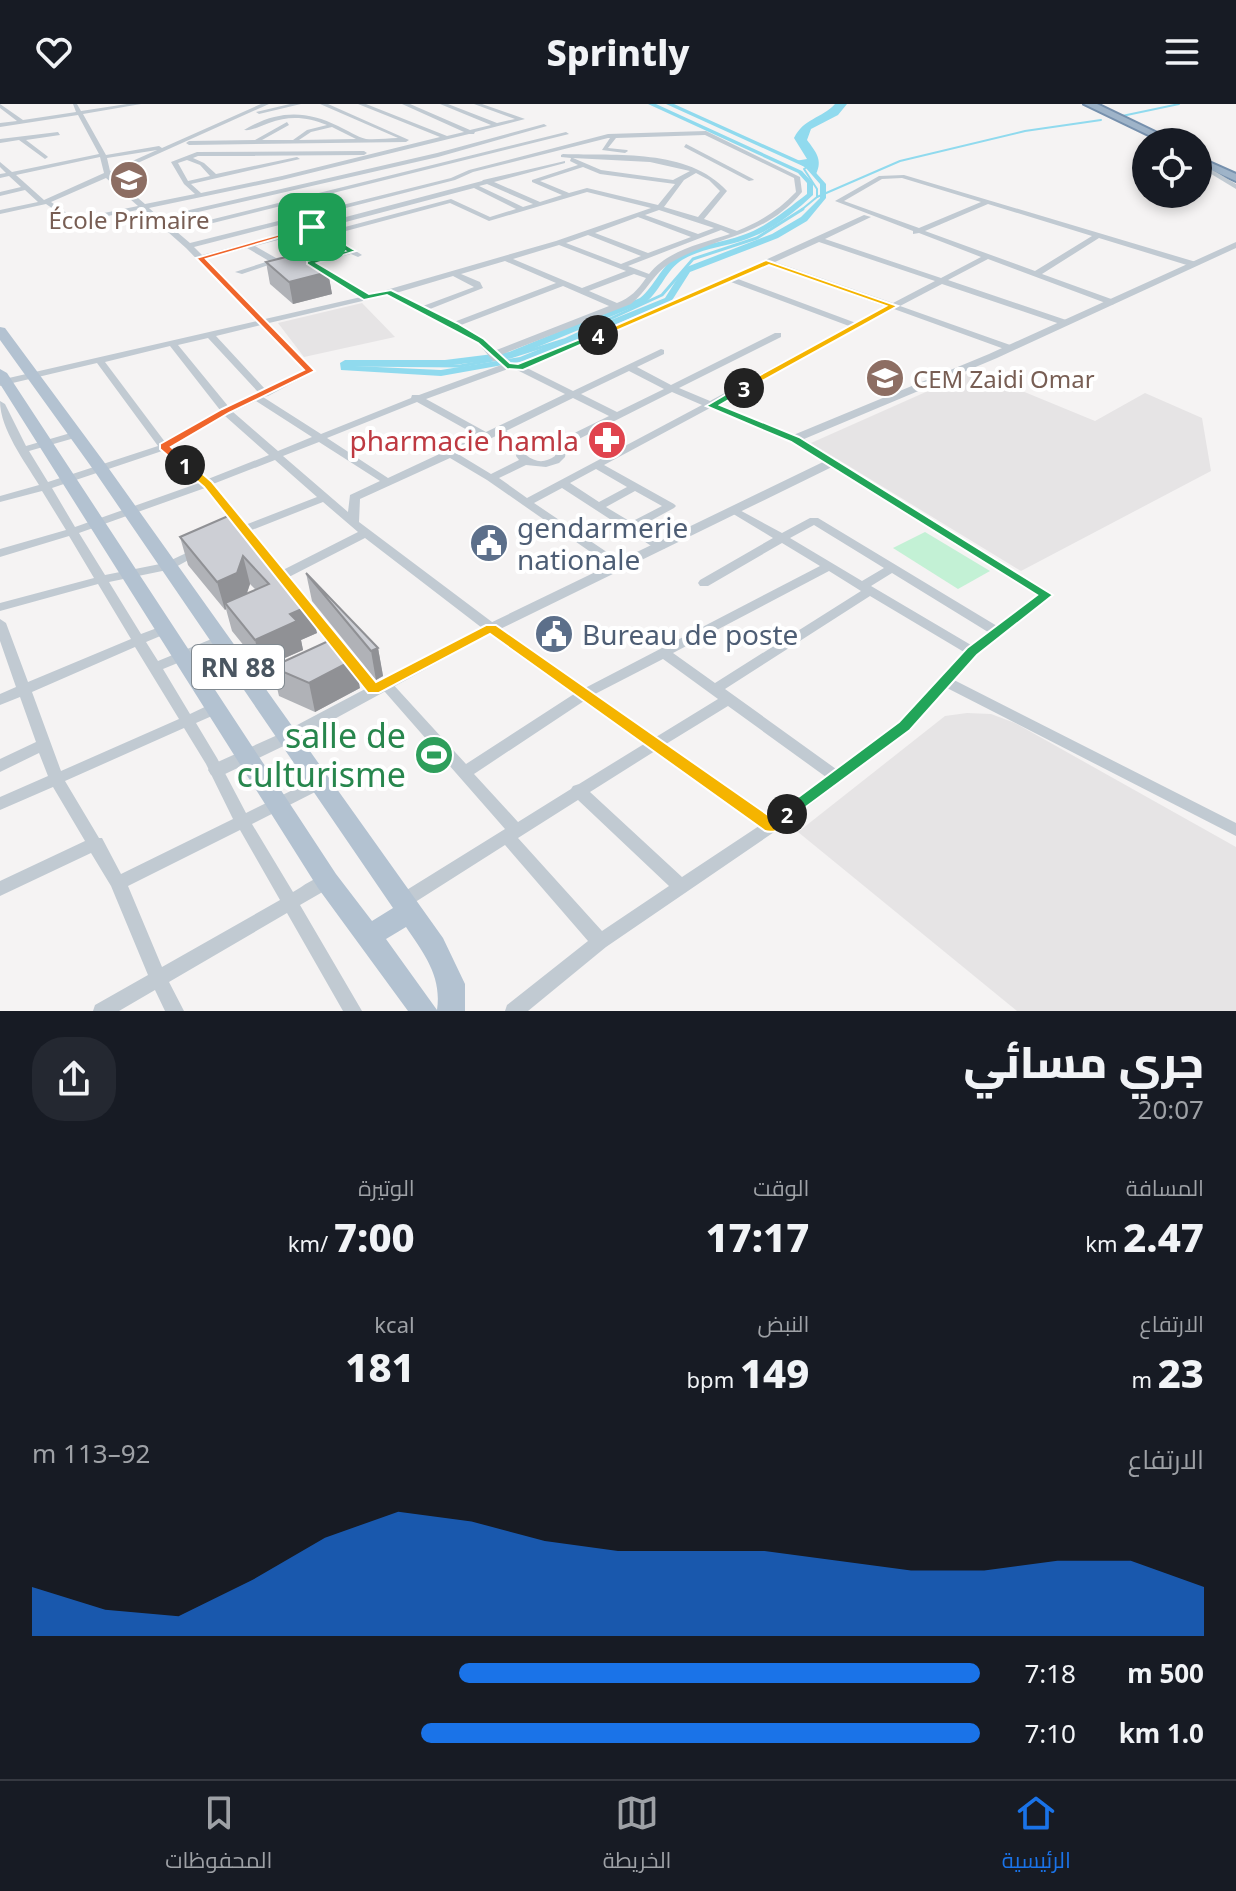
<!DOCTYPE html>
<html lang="ar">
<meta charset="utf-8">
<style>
:root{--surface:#171b24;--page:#242831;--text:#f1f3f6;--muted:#9ea1a6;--line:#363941;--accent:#1a73e8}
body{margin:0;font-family:"Noto Sans",Cairo,sans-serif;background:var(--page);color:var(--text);direction:rtl;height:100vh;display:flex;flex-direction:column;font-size:30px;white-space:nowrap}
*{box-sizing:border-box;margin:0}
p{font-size:26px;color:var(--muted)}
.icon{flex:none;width:44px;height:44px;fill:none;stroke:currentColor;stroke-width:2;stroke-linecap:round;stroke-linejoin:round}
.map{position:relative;height:907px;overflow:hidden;direction:ltr}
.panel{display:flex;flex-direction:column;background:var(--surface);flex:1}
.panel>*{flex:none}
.fabs{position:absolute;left:1132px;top:24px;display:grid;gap:16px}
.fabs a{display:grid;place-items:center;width:80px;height:80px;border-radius:50%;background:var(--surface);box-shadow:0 4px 12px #0003;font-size:40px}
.pin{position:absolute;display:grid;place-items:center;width:68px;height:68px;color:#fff;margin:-34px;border-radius:16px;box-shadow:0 4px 12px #0006}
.km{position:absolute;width:40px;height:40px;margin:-20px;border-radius:50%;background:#222;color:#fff;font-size:22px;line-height:40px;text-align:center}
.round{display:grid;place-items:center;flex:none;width:84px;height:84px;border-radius:32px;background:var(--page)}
.head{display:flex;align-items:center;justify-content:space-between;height:136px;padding:0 32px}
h1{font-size:44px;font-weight:800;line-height:60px}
.stats{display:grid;grid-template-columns:repeat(3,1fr);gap:12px;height:136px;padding:8px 32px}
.stats div{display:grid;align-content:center}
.stats b{font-size:40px;font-weight:800}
.stats small{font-size:22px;font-weight:400}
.stats p{font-size:22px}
.chart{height:224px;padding:16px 32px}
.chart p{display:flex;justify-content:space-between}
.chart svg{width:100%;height:144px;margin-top:8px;fill:var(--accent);opacity:.7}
ul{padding:0 32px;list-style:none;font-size:26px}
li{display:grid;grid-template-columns:128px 96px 1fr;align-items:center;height:60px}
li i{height:20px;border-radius:10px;background:var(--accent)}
header{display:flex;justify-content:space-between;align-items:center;height:104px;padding:0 32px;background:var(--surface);font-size:36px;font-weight:800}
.menu{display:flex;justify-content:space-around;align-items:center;height:112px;border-top:2px solid var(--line);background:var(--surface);font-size:22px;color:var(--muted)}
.menu a{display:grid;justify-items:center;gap:4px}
.menu .active{color:var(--accent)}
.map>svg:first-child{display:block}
.education{fill:#e6e4e5}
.green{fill:#c3f1d5}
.water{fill:#90daee}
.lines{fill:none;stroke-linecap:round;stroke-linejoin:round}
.stream-far1{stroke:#90daee;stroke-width:2}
.stream{stroke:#90daee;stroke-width:3}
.canal{fill:#90daee;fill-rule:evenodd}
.trunk-casing{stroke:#7690ad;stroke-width:4}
.minor{fill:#c1cad2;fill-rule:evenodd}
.tertiary{fill:#c1cad2;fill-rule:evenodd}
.primary{fill:#b3c2d1;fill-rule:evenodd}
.trunk{fill:#9fb4c9;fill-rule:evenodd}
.wall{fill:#b0b2b7;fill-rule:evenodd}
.shaded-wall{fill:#909195}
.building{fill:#cdcfd5;stroke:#909195;stroke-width:2}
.split-1{fill:#f0652b;stroke:#fff;stroke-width:2}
.split-2{fill:#f5b400;stroke:#fff;stroke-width:2}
.split-3{fill:#22a559;stroke:#fff;stroke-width:2}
.split-4{fill:#f5b400;stroke:#fff;stroke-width:2}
.split-5{fill:#22a559;stroke:#fff;stroke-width:2}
.labels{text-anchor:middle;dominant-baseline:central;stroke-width:8;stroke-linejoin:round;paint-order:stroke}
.far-education-label{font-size:24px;fill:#785e54;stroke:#fff}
.shield{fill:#fff;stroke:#808990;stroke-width:2}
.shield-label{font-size:26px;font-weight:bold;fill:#4a5661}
.health-label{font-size:28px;fill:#be3a42;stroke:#fff;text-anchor:end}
.service-label{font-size:28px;fill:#4e5e75;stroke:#fff;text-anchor:start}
.near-leisure-label{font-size:34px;fill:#27864d;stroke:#fff;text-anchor:end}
</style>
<header><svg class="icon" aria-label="menu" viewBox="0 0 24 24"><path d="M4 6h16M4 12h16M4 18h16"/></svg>Sprintly<svg class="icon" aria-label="heart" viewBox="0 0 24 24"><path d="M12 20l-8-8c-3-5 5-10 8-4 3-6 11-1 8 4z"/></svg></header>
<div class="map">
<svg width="1236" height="907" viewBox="0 0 1236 907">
<rect width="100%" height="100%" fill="#f5f3f3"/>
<g class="education">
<polygon points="362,199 395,233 304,253 278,219"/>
<polygon points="973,267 1095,317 1145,289 1202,314 1211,367 1021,467 811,339"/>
<polygon points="967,609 991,610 1015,619 1236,743 1236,907 1017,907 798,728 945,612"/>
</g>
<polygon class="green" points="925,428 990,467 958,485 893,444"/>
<path class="water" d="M835,0H847L838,11L811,25L807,36C816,48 823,56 816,70L795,57L807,55L794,34C804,14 821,15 835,0Z"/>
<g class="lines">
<g class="stream-far1">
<polyline points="1122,12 1179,0"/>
<polyline points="817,93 900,57 1025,27 1101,16"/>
<polyline points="800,107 817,93 817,85 804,65 811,60"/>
</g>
<polyline class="stream" points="350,261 460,262 510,253 564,236 662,191 693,155 757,134 803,105"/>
<path class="canal" d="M648,0H656L802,67L813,79V91C795,108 771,127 747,135C725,143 702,144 682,156C666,166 661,186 646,198L511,254L445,262H355L441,266L520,253L665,194L684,164L772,130L801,113L820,94V80L805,63L666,0H674L809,61L826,80V94L807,117L778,134L690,168L671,198L525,257L441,272L341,266L340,259L345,256H445L509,248L640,194C655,182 661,162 677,152C698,140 722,139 743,131C767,123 787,105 807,90V79L798,69Z"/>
<defs>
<g id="trunk">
<polygon points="1084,0 1097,0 1176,38 1163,38"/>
<polygon points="1198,53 1236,70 1236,77 1198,60"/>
</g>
</defs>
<use href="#trunk" class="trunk-casing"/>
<g class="minor">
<path d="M0,0L23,16L76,8L73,0H77L81,7L127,0H141L83,10L106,51L159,42L162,44L261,0H269L111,71L145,100L195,90L184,80L171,58L197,48L364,47L367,49L364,51L198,52L193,54L204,59L216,70L297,53L300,55L191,80L201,89L282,72L440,33L358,0H366L447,32L464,28L402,0H410L470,26L491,21L440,0H448L497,19L515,15L474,0H482L525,15L475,28L474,30H469L282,76L149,104L159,113L437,49L544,20L547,22L438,53L163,116L173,125L566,28L569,30L177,128L190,139L451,74L469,66L608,30L706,27L800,73L802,88C764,134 718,131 670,159C654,169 646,188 631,200L498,252L501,255L499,257H493L478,239L461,228L388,191L269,219L315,267L268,292L263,293L321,330L411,294L412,291H419L504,260L518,261L706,183L864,111L871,113L825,135L941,174L981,153L919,129L913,130V127L835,97L879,72L904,71L1196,158V162H1190L1099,134L1042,170L1114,196V200L1111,201L988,155L948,176L1069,217V221H1063L942,180L900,202L1013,242V246H1007L894,205L718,300L799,333L800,335L799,337H791L710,304L604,361L674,400L676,402L674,404L639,423L664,439L666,442L664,445H656L562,384L534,399L623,459L625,462L623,465H615L487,376L450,354L360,395L359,418L496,521L585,584L820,462L782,439L708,482H700L698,479L700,476L773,434L730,408L728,406L730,404L734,403L782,429L810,414H818L997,522L1038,491L827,358L832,355L836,356L1052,491L977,550L954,576L1236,719V732L947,584L909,626L777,726L606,843L528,907H505L507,901L588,837L505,741L409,802L403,804L397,802L395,797L397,792L505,725L378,580L380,577H390L466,660L574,590L486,527L365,434L285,475H277L275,472L277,469L358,428L323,398L234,433L228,430L237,425L205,384L79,429L105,471L165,459L199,443L205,447L172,465L109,478L141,530L165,521L172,525L170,528L146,538L158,557L214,534H224L226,537L224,540L163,565L190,610L211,600H221L223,604L221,608L196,619L217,654L246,709L315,675L320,673L325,675L328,679L325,683L252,720L293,788C304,782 320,768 333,772L335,777L333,782L300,801L362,907H343L287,809L169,878L184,907H165L155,886L119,907H93L95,901L148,871L111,782L91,749L0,792V777L85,737L53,683L0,706V693L48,672L39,649L0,668V655L36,638L20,593L0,601V590L16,583L0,537V515L6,519L28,578L131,535L98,480L0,507V499L94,474L69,432L0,453V445L66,426L42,387L0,398V392L39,381C25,358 0,325 0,297L5,300L26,342L74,328L79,331L78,333L29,347L48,378L158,342L97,259L0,282V276L257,217L186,144L142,105L74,119L46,100L0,110V106L38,98L25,86L0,92V88L21,83L9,72L0,74V70L6,69L0,63V58L12,68L99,50L78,11L0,23V19L17,17L0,4ZM705,31L794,74L796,88C779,106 760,118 737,127L704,115L727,87C688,44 616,52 563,50L561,51V53L571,54L570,57L578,61L532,76V78L562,91L540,98L494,78L565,59V57L483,76L482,77L202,151L194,143L455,76L473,68L608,34H610L602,46L625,49L628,47L627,46L608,44L616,34ZM157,46L110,67L107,54ZM100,53L104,69L44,96L16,71ZM573,54L650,58L690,67L673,76L601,66ZM187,56L200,61L210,72L188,77L178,59ZM583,63L600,70L675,80L658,101L587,84L569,89L540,77ZM696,69L709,76L720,87L698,113L664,103L684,76ZM106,74L138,102L75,115L51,98ZM902,74L981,98L919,124L844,97L882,75ZM487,80L533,100L523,103L479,82ZM474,84L516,105L490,113L451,95L326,128L319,127V130L279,142L361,193L265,215L206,155L247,144L269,157L235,168L242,170L286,155L282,153L276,154L255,142ZM587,88L651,104L556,137L369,191L317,159L351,150L358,153L362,151L331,131L450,99L489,117ZM988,100L1092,132L1035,167L925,127ZM659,106L714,124L698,130L645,111ZM638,113L691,133L648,149L595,129ZM721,126L730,130C703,139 668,146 649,170L628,162ZM588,131L641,152L621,160L566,139ZM324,133L345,147L312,156L289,143ZM819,138L935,177L893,199L775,158ZM559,141L626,167L582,184L513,155ZM505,157L556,179L454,218L430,205L483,184L480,178L461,170ZM769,161L886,203L856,219L738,175ZM634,170L646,174C638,186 630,194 617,199L589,187ZM453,172L474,183L423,202L396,189ZM731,178L849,222L710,297L679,284L781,233V229H775L671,281L637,263L664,250V246L661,245L573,287L527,264ZM563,182L609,202L494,247L484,235L461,221ZM261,221L304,266L265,285L216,232ZM208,234L258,288L228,302L178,241ZM170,242L220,306L165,338L105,258ZM508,265L517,266L565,290L486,328L426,295ZM629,267L664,285L617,308L581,290ZM672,288L702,301L527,394L499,374L526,361L546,363L559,359L565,353L566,347L563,343ZM573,294L609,312L556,338L544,336L529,339L506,327ZM256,297L312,333L278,347L233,308ZM417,298L478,332L388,374L327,334ZM225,312L269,351L208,375L171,343ZM498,331L520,343L517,346L516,352L519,356L491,370L458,350ZM319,338L380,377L350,391L348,408L283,352ZM539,343L553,344L556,347L555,352C545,359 536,359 526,351L527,347ZM162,347L199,379L75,423L52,384ZM275,356L317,393L245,421L213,380ZM596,365L627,383L599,398L570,379ZM635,387L662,402L631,418L606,403ZM814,421L884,464L862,477L790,434ZM829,467L861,487L715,579L673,549ZM892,469L988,528L971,541L871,482ZM870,492L964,548L899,618L836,665L725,585ZM135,543L179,615L61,667L32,588ZM663,555L718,595L656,633L595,590ZM584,597L644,640L579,680L573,682L571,685L518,718L474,670ZM728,602L826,673L771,714L666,640ZM184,624L206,660L233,715L121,770L102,734H99L65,677ZM655,647L759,722L682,773L590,688ZM578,696L669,782L602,827L518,734ZM240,726L280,796L162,863L128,782Z"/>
<polygon points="290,0 301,0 259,10 256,8"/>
<path d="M320,0H328L409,36L406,38L189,41L186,39L189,37L255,36L287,18L289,21L262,36H293L307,26L327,21C307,13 290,11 269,19C260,22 252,27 244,26C277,6 306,6 338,22C347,26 357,33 366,35C376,36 388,34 398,34ZM332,23L356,35L299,36L311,28Z"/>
<polygon points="58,28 60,31 26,36 47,52 48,53 45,55 19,36 0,39 0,35"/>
<polygon points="686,40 753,75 754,76 749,77 684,43"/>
<polygon points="302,494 306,495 378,583 380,586 378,589 368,589 298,501 296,498"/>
</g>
<g class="tertiary">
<polygon points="1198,57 1236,80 1236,85 1198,62"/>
<polygon points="1236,138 1236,144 997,254 804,335 836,355 838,358 836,361 496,527 294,637 223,671 217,673 211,671 208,666 211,661 282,629 486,521 823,358 791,338 789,335 791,332 989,250"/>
</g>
<path class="primary" d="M0,223L5,224L107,362L443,834L465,880V907H408L318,784L0,280V265L7,269L336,770L372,817L393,804L95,368L0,236ZM406,823C424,850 442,872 437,906L386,835Z"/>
<use href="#trunk" class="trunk"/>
</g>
<g class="wall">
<polygon points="266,158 328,168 332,190 293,200 270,180"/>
<path d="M235,409L317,529L301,536L303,546L262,564L232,527L226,505L225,506L188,461L180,433ZM250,480L256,486L247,489Z"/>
<polygon points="306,469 378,544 383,572 376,576 312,497"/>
<polygon points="272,563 360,584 315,608 279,592"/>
</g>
<g class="shaded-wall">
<polygon points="328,168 332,190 293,200 289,178"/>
<polygon points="243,452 250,480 244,497 225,499 226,505 225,506 217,478"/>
<polygon points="311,501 317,529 301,536 303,546 262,564 255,536 290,510"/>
<polygon points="378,544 383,572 376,576 371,547"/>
<polygon points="355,555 360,584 315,608 309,579"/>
</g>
<g class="building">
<polygon points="302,149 328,168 289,178 266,158"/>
<polygon points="235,409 311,501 290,510 297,517 255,536 225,499 269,480 243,452 237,469 217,478 180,433"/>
<polygon points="306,469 378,544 371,547"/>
<polygon points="337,533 355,555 309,579 272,563"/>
</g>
<polygon class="split-1" points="309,122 316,123 206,155 315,267 229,309 171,343 191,361 181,363 160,345 160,340 222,305 304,266 196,154"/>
<path class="split-2" d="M181,358H189L212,378L376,578L486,521H496L771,713L787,704L796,710C790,720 777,731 765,727L490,530L379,589H368L204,383L181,363Z"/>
<polygon class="split-3" points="740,282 749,284 720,301 799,333 1053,491 977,551 910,626 787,717 779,710 781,706 899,618 967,544 1037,491 791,338 706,302"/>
<polygon class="split-4" points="766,156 898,202 744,287 739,284 740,282 886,202 769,161 602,233 594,231"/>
<polygon class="split-5" points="309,122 315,122 356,147 317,159 369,190 391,186 457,219 484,235 510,259 518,260 595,229 603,231 523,266 507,265 478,239 387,191 364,196 307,160 307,157 345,147 309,125"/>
<defs>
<symbol id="school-disc" viewBox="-11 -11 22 22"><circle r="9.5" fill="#8d6e63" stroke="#fff"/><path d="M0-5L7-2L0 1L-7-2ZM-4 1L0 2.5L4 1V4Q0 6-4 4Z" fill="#fff"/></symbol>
<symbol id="pharmacy-disc" viewBox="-11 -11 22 22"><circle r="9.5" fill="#e0444e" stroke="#fff"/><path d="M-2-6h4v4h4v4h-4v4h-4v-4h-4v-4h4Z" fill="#fff"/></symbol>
<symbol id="civic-disc" viewBox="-11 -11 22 22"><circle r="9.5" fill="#5c6f8a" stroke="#fff"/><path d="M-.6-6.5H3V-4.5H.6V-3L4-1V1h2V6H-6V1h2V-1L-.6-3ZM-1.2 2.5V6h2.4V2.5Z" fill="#fff"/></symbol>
<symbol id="stadium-disc" viewBox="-11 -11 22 22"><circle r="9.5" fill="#2e9e5b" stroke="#fff"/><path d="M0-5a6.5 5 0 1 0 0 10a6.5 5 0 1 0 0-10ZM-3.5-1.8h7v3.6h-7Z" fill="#fff"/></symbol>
</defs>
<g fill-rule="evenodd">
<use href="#school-disc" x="107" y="54" width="44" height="44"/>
<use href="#school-disc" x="863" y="252" width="44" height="44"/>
<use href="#pharmacy-disc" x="585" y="314" width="44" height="44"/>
<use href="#civic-disc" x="467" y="417" width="44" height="44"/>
<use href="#civic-disc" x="532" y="508" width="44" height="44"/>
<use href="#stadium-disc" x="412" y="629" width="44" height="44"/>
</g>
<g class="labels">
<g class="far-education-label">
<text x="129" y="115">École Primaire</text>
<text x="913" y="274" text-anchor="start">CEM Zaidi Omar</text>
</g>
<rect class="shield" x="192" y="541" width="92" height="44" rx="6"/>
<g class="shield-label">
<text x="238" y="563">RN 88</text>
</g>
<g class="health-label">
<text x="579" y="336">pharmacie hamla</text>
</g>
<g class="service-label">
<text x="517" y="423">gendarmerie<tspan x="517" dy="32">nationale</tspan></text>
<text x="582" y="530">Bureau de poste</text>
</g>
<g class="near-leisure-label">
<text x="406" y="631">salle de<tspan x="406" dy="39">culturisme</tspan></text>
</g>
</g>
</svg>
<div class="fabs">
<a><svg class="icon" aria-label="locate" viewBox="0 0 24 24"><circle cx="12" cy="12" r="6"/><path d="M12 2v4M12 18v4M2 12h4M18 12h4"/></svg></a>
</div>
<div class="pin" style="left:312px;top:123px;background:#1e9e55"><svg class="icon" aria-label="arrive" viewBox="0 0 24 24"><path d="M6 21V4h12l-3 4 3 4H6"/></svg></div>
<b class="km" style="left:185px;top:361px">1</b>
<b class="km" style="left:787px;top:710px">2</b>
<b class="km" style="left:744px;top:284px">3</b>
<b class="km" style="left:598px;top:231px">4</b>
</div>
<section class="panel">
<div class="head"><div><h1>جري مسائي</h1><p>20:07</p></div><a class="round"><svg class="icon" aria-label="share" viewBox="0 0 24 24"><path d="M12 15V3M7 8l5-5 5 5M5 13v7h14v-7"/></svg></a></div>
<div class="stats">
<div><p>المسافة</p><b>2.47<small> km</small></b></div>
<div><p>الوقت</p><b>17:17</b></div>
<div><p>الوتيرة</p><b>7:00<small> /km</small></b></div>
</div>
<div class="stats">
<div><p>الارتفاع</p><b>23<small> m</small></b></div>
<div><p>النبض</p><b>149<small> bpm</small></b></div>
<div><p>kcal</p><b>181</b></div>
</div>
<div class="chart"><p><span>الارتفاع</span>92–113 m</p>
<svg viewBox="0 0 160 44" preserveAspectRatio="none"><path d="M0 44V29L10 36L20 38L30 27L40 14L50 6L60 9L70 15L80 18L90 18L100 18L110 21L120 24L130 24L140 21L150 21L160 29V44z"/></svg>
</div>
<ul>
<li><b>500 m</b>7:18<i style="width:55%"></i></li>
<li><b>1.0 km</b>7:10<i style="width:59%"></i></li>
</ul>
</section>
<nav class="menu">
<a class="active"><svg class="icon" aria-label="home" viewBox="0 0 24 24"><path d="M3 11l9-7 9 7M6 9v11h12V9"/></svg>الرئيسية</a>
<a><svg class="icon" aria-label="map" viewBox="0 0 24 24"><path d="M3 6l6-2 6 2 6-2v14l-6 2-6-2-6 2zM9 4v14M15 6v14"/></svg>الخريطة</a>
<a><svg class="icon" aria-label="saved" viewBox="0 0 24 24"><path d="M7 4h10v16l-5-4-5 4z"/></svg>المحفوظات</a>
</nav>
